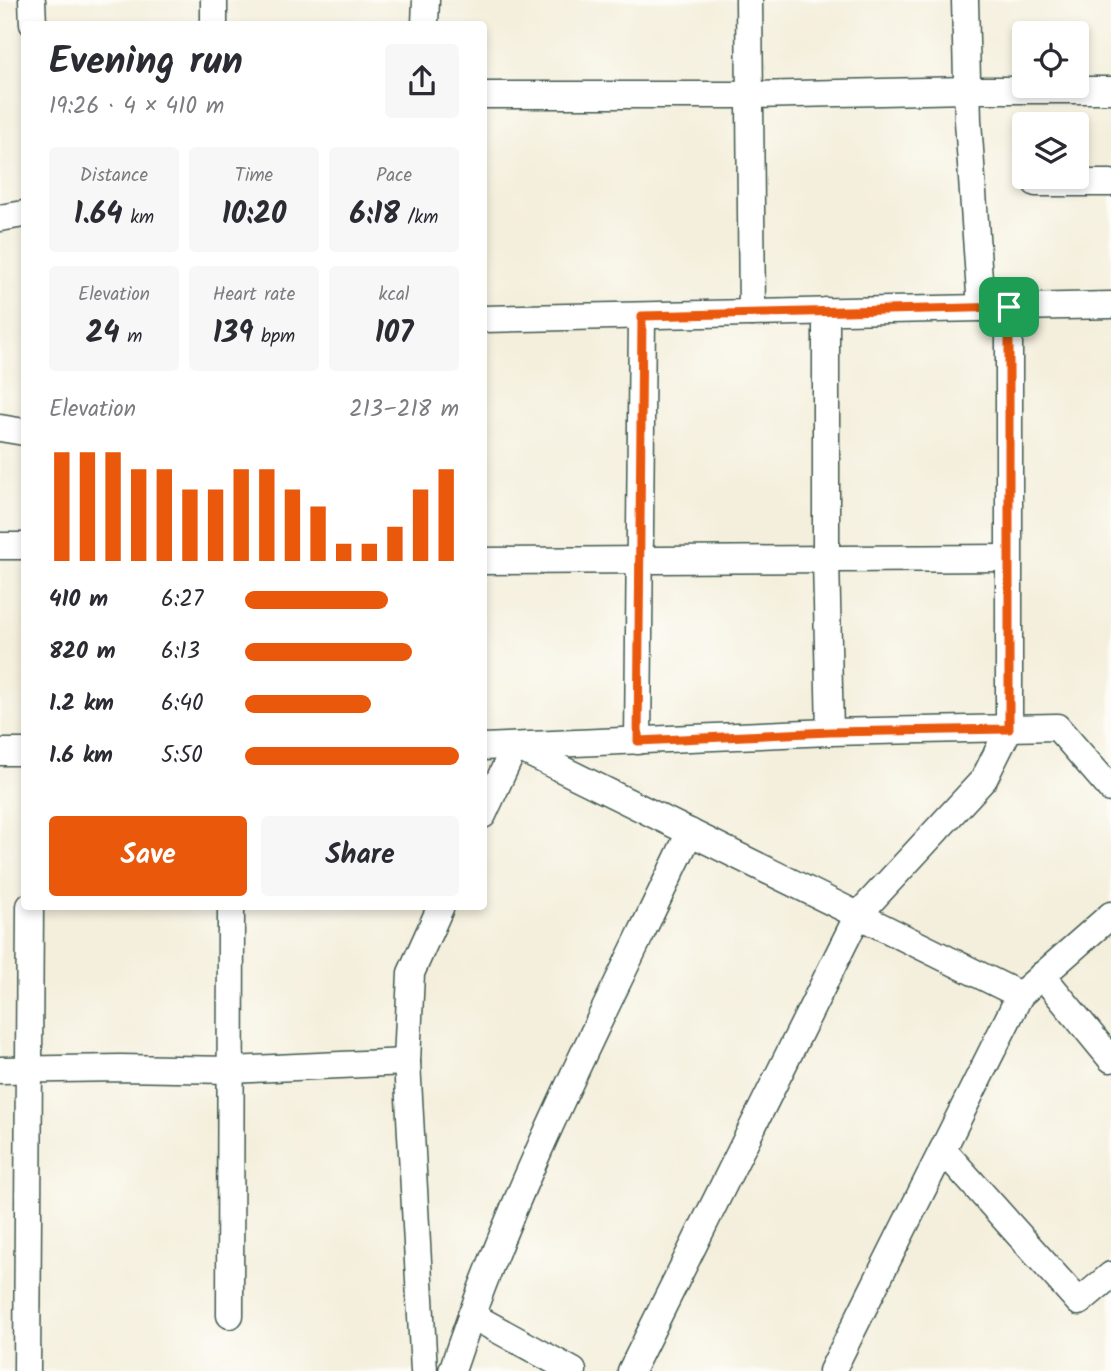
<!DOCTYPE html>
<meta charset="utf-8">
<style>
:root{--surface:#fff;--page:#f7f7f7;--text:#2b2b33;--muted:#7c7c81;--accent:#ea580c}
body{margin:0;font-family:Kalam,sans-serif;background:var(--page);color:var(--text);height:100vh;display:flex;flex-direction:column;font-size:26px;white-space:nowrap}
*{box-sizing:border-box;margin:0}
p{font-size:23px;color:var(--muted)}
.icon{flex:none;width:38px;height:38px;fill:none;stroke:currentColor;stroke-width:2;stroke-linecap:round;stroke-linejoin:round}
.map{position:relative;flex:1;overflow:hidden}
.details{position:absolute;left:21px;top:21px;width:466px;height:889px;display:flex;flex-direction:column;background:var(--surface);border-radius:7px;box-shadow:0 4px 10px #0003}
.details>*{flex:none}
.controls{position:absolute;left:1012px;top:21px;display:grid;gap:14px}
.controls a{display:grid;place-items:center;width:77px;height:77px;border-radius:7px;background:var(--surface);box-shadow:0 4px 10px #0003;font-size:35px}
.pin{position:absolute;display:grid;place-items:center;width:60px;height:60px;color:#fff;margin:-30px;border-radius:14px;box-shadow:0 4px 10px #0006}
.round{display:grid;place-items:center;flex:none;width:74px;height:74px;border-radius:7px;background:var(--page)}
.summary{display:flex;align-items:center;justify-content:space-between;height:119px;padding:0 28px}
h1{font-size:38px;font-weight:600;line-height:52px}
.stats{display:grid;grid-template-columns:repeat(3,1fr);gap:10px;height:119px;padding:7px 28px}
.stats div{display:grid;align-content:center;border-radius:7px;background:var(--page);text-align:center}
.stats b{font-size:30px;font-weight:600}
.stats small{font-size:19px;font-weight:400}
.stats p{font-size:19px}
.chart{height:196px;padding:14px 28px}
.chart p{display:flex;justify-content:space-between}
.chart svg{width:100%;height:126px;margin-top:7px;stroke:var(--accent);stroke-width:6}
.button{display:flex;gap:14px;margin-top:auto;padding:14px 28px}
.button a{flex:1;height:80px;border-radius:7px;background:var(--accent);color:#fff;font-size:28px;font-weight:600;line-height:80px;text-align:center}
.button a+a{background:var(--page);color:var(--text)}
ul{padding:0 28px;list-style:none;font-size:23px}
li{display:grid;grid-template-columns:112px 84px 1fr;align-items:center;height:52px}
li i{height:18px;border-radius:9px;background:var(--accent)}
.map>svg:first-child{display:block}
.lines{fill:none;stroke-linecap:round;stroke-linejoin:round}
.minor-casing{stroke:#3f584d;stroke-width:29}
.minor{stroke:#fff;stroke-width:26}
.route-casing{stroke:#fff;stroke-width:14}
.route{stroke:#ea580c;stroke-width:9}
</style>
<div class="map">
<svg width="1111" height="1371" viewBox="0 0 1111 1371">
<rect width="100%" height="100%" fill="#fdfcf7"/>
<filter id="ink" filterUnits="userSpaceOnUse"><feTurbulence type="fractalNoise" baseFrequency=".0143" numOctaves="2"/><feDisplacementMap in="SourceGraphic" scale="14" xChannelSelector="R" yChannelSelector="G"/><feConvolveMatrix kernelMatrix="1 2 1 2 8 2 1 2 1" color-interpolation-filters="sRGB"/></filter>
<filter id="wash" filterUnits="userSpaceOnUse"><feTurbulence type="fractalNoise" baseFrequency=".00686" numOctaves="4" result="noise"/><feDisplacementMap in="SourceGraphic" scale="28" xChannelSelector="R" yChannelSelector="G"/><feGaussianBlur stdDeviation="1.57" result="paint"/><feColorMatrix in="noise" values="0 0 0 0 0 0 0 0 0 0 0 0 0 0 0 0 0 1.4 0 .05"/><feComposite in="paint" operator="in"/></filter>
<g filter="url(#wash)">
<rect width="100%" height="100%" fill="#f4efdc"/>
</g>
<g filter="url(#ink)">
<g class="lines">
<defs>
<g id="minor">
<polyline points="32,0 33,24"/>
<polyline points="749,0 752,313"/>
<polyline points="965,0 968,121 981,308"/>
<polyline points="214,24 214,0"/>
<polyline points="425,24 426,0"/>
<polyline points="483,95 750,95 967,90 1111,90"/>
<polyline points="1036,183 1111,183"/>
<polyline points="0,218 24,214"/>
<polyline points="826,311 826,559 830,732"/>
<polyline points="483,319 1111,305"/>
<polyline points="0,428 24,432"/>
<polyline points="0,546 24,546"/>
<polyline points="483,561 1008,558"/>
<polyline points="638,741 642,316"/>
<polyline points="483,747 830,732 1057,727 1111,789"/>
<polyline points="0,752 24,752"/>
<polyline points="483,815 515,746 1020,995 1111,915"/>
<polyline points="1042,975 1111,1059"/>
<polyline points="0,1070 120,1068 230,1070 407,1062"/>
<polyline points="943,1150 1079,1302 1111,1275"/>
<polyline points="230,1315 231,906"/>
<polyline points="471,1315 573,1371"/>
<polyline points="27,1371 30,906"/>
<polyline points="424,1371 407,1062 411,973 441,906"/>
<path d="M452,1371C514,1184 606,1009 690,832"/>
<polyline points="631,1371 858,915 984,779 1009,729 1009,307"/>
<polyline points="832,1371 1020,995"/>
</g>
</defs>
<use href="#minor" class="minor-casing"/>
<use href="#minor" class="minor"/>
</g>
</g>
<g class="lines" filter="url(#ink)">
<defs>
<polygon id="route" points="1009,307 1009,729 830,732 638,741 642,316"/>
</defs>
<use href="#route" class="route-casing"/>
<use href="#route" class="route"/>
</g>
</svg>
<div class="controls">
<a><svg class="icon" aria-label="locate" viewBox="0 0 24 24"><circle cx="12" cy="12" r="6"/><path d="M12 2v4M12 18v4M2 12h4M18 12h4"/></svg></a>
<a><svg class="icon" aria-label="layers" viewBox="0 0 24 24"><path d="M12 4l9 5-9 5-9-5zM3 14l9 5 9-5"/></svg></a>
</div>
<div class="pin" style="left:1009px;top:307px;background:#1e9e55"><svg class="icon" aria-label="arrive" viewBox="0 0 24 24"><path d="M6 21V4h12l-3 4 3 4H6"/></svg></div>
<section class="details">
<div class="summary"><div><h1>Evening run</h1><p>19:26 · 4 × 410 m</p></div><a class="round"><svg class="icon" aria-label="share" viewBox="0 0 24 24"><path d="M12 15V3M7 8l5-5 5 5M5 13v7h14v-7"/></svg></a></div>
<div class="stats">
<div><p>Distance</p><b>1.64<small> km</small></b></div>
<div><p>Time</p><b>10:20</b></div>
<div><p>Pace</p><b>6:18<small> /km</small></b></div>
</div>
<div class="stats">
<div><p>Elevation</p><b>24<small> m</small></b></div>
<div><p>Heart rate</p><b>139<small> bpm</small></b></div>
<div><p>kcal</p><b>107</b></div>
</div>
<div class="chart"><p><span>Elevation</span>213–218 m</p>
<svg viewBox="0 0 160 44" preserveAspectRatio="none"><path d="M5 44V6M15 44V6M25 44V6M35 44V12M45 44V12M55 44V19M65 44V19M75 44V12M85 44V12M95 44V19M105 44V25M115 44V38M125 44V38M135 44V32M145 44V19M155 44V12"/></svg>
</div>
<ul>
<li><b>410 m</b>6:27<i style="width:67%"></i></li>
<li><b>820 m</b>6:13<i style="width:78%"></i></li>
<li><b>1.2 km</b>6:40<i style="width:59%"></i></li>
<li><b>1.6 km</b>5:50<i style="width:100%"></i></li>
</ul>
<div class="button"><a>Save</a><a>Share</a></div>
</section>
</div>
